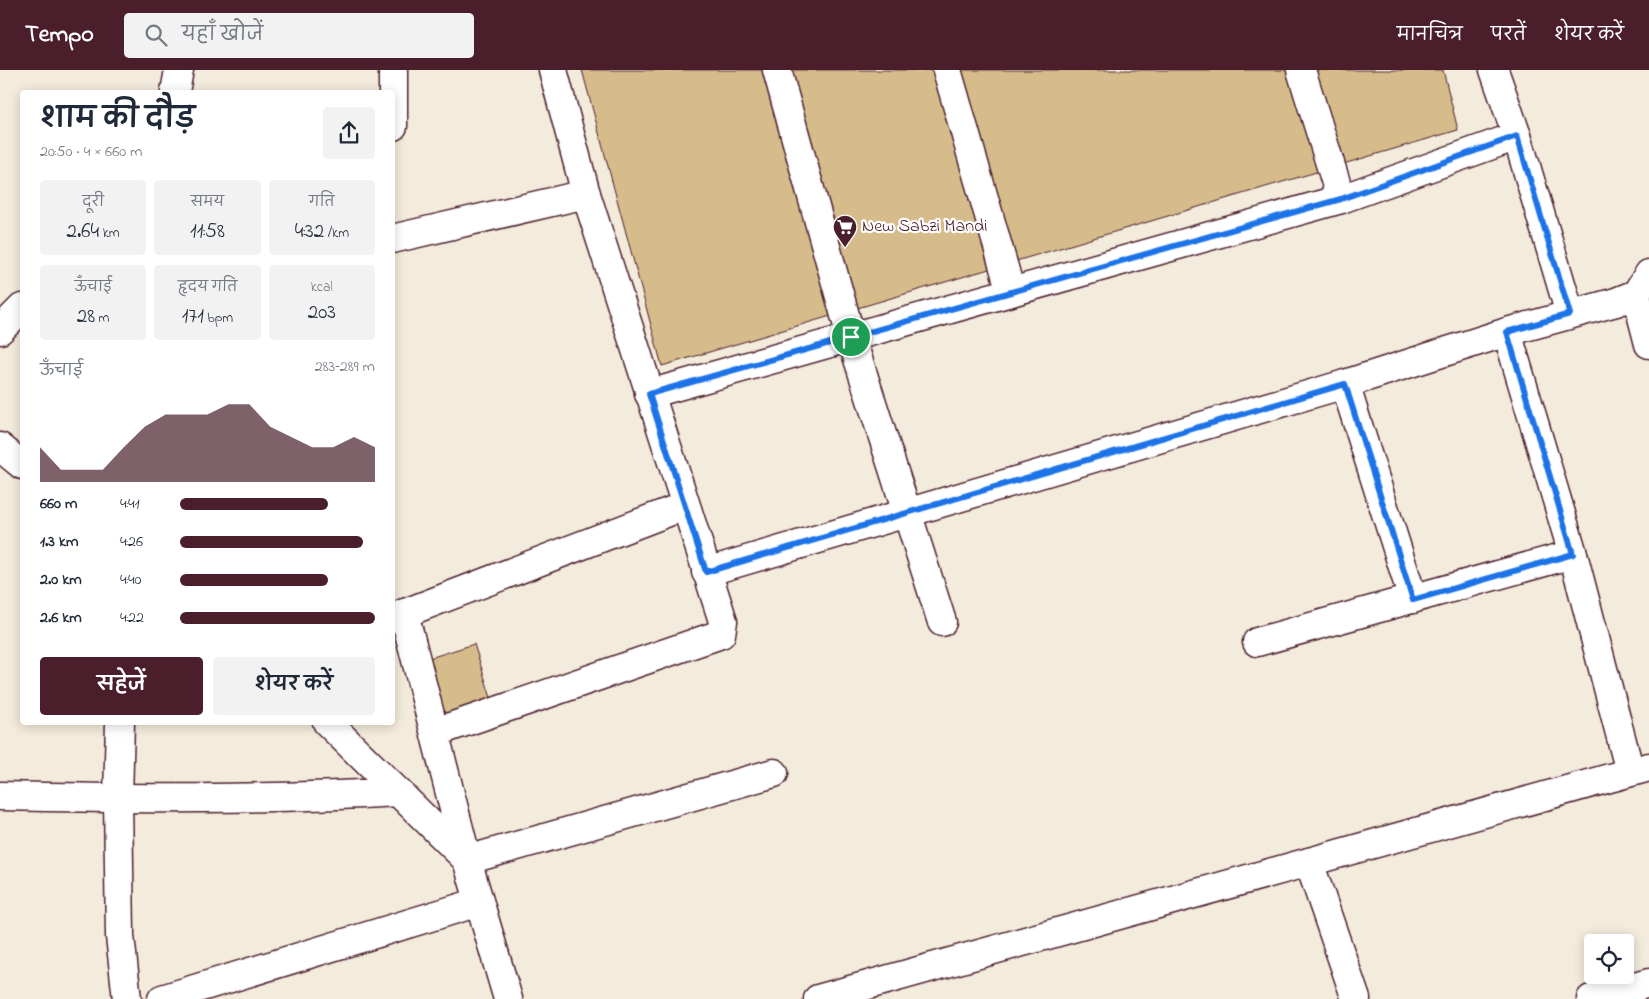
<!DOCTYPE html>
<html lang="hi">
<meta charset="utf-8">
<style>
:root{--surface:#fff;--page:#f2f2f3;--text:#1f2937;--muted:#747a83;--accent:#4a1f2b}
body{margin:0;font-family:"Indie Flower","Playpen Sans Deva",sans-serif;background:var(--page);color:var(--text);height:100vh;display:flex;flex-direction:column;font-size:19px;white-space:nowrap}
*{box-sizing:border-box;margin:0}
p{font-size:16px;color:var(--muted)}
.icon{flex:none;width:28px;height:28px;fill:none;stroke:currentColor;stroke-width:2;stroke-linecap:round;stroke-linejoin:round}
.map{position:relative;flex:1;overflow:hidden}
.sheet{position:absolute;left:20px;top:20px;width:375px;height:635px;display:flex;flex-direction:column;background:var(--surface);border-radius:5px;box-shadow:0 2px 12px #0003}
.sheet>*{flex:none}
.buttons{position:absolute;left:1584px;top:864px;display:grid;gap:10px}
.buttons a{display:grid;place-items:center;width:50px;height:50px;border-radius:5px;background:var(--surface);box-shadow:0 2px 12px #0003;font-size:25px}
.pin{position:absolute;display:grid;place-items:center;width:42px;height:42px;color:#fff;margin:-21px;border:2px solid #fff;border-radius:50%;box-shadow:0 1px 5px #0007}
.round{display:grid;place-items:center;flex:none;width:52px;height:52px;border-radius:5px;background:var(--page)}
.head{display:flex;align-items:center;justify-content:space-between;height:85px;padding:0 20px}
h1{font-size:28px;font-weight:600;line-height:38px}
.figures{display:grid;grid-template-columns:repeat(3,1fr);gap:8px;height:85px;padding:5px 20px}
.figures div{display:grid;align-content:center;border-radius:5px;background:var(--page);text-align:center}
.figures b{font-size:21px;font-weight:600}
.figures small{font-size:14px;font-weight:400}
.figures p{font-size:14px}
.chart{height:140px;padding:10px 20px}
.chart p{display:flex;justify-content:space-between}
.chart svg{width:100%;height:90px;margin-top:5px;fill:var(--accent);opacity:.7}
.primary-button{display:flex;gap:10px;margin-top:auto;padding:10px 20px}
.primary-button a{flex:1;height:58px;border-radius:5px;background:var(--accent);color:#fff;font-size:20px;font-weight:600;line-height:58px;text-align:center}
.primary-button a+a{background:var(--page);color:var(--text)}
ul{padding:0 20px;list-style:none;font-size:16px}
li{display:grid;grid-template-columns:80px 60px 1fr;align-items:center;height:38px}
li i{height:12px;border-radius:6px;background:var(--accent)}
header{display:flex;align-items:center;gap:30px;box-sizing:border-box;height:70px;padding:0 25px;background:var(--accent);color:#fff}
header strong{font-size:24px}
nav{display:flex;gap:28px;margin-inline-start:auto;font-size:18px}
.search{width:350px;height:45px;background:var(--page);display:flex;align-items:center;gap:12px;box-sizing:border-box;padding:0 18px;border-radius:5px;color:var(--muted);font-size:19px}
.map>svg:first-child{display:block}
.building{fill:#d6bb8b;stroke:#4a1f2b}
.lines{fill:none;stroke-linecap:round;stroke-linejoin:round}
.minor-casing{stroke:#4a1f2b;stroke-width:31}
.minor{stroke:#fff;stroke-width:28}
.route-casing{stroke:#fff;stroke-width:10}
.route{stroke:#1a73e8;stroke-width:6}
.labels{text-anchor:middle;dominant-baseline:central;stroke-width:4.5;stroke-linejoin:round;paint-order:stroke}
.poi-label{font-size:18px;fill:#4a1f2b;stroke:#fff;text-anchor:start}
</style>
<header>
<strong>Tempo</strong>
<div class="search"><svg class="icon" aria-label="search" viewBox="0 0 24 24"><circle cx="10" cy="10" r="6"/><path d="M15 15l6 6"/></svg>यहाँ खोजें</div>
<nav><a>मानचित्र</a><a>परतें</a><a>शेयर करें</a></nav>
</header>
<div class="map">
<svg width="1649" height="929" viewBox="0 0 1649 929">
<rect width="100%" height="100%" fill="#f3ebdc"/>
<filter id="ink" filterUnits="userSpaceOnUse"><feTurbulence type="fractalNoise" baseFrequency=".02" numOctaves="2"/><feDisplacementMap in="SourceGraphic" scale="10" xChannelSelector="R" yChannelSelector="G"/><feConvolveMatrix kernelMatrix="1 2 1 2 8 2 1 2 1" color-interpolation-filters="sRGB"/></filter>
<g filter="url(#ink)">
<g class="building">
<polygon points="582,0 1443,0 1458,60 662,296"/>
<polygon points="474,574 492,631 438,647 420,591"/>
</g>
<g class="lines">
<defs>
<g id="minor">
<polyline points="777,0 851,267 942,552"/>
<polyline points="947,0 1011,222"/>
<polyline points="1301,0 1341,129"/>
<polyline points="1494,0 1517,66 1570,244"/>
<polyline points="175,22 179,0"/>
<polyline points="393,56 393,0"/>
<polyline points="392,169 586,124"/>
<polyline points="1636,224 1649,274"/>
<polyline points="0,260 22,238"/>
<polyline points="1507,262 1573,484 1630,702"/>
<polyline points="1345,314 1413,529"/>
<polyline points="649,324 1341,129 1517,66"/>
<polyline points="0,377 22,395"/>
<polyline points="706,502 1345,314 1507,262 1616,232 1636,224 1649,204"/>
<polyline points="404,543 467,790 774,703"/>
<polyline points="392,548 684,436"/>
<polyline points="1257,572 1573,484"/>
<polyline points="120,652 118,729 120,866 127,929"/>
<polyline points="327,652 467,790 508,929"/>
<polyline points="436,662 721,564 723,551 586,124 553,0"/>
<path d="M0,726C133,729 265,730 398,722"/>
<polyline points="1309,792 1356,929"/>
<polyline points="162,929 479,832"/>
<polyline points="818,929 1649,697"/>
<polyline points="1591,929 1649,913"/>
</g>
</defs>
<use href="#minor" class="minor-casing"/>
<use href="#minor" class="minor"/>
</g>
</g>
<g class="lines" filter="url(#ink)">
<defs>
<polygon id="route" points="1517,66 1570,244 1507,262 1573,484 1413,530 1345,314 706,502 649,324 1341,129"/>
</defs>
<use href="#route" class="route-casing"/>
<use href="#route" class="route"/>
</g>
<defs>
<symbol id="supermarket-pin" viewBox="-11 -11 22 30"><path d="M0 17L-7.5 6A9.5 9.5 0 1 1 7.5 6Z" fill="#4a1f2b" stroke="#fff"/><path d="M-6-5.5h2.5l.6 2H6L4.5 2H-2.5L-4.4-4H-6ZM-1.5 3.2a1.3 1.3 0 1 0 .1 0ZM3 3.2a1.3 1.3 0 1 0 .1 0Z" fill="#fff"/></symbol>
</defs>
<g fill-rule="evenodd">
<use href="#supermarket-pin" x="831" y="143" width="28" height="38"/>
</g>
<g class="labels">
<g class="poi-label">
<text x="862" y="157">New Sabzi Mandi</text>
</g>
</g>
</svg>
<div class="buttons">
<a><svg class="icon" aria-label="locate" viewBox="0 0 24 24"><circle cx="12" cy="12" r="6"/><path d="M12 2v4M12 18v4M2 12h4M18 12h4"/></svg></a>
</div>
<div class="pin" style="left:851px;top:267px;background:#1e9e55"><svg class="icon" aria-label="arrive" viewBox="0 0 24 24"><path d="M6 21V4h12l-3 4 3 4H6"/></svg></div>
<section class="sheet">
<div class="head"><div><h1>शाम की दौड़</h1><p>20:50 · 4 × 660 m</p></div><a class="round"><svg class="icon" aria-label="share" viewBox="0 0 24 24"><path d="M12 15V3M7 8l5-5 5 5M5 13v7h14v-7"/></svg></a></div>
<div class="figures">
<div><p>दूरी</p><b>2.64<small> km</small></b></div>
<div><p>समय</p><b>11:58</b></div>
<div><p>गति</p><b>4:32<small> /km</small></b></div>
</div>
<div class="figures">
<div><p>ऊँचाई</p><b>28<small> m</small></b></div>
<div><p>हृदय गति</p><b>171<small> bpm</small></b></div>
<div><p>kcal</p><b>203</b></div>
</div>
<div class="chart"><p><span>ऊँचाई</span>283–289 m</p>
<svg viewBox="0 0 160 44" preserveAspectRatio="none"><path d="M0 44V27L10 38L20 38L30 38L40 27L50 17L60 11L70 11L80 11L90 6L100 6L110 17L120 22L130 27L140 27L150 22L160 27V44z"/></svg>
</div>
<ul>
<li><b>660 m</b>4:41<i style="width:76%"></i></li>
<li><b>1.3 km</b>4:26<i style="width:94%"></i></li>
<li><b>2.0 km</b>4:40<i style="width:76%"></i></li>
<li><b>2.6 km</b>4:22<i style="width:100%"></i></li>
</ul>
<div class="primary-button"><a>सहेजें</a><a>शेयर करें</a></div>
</section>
</div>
